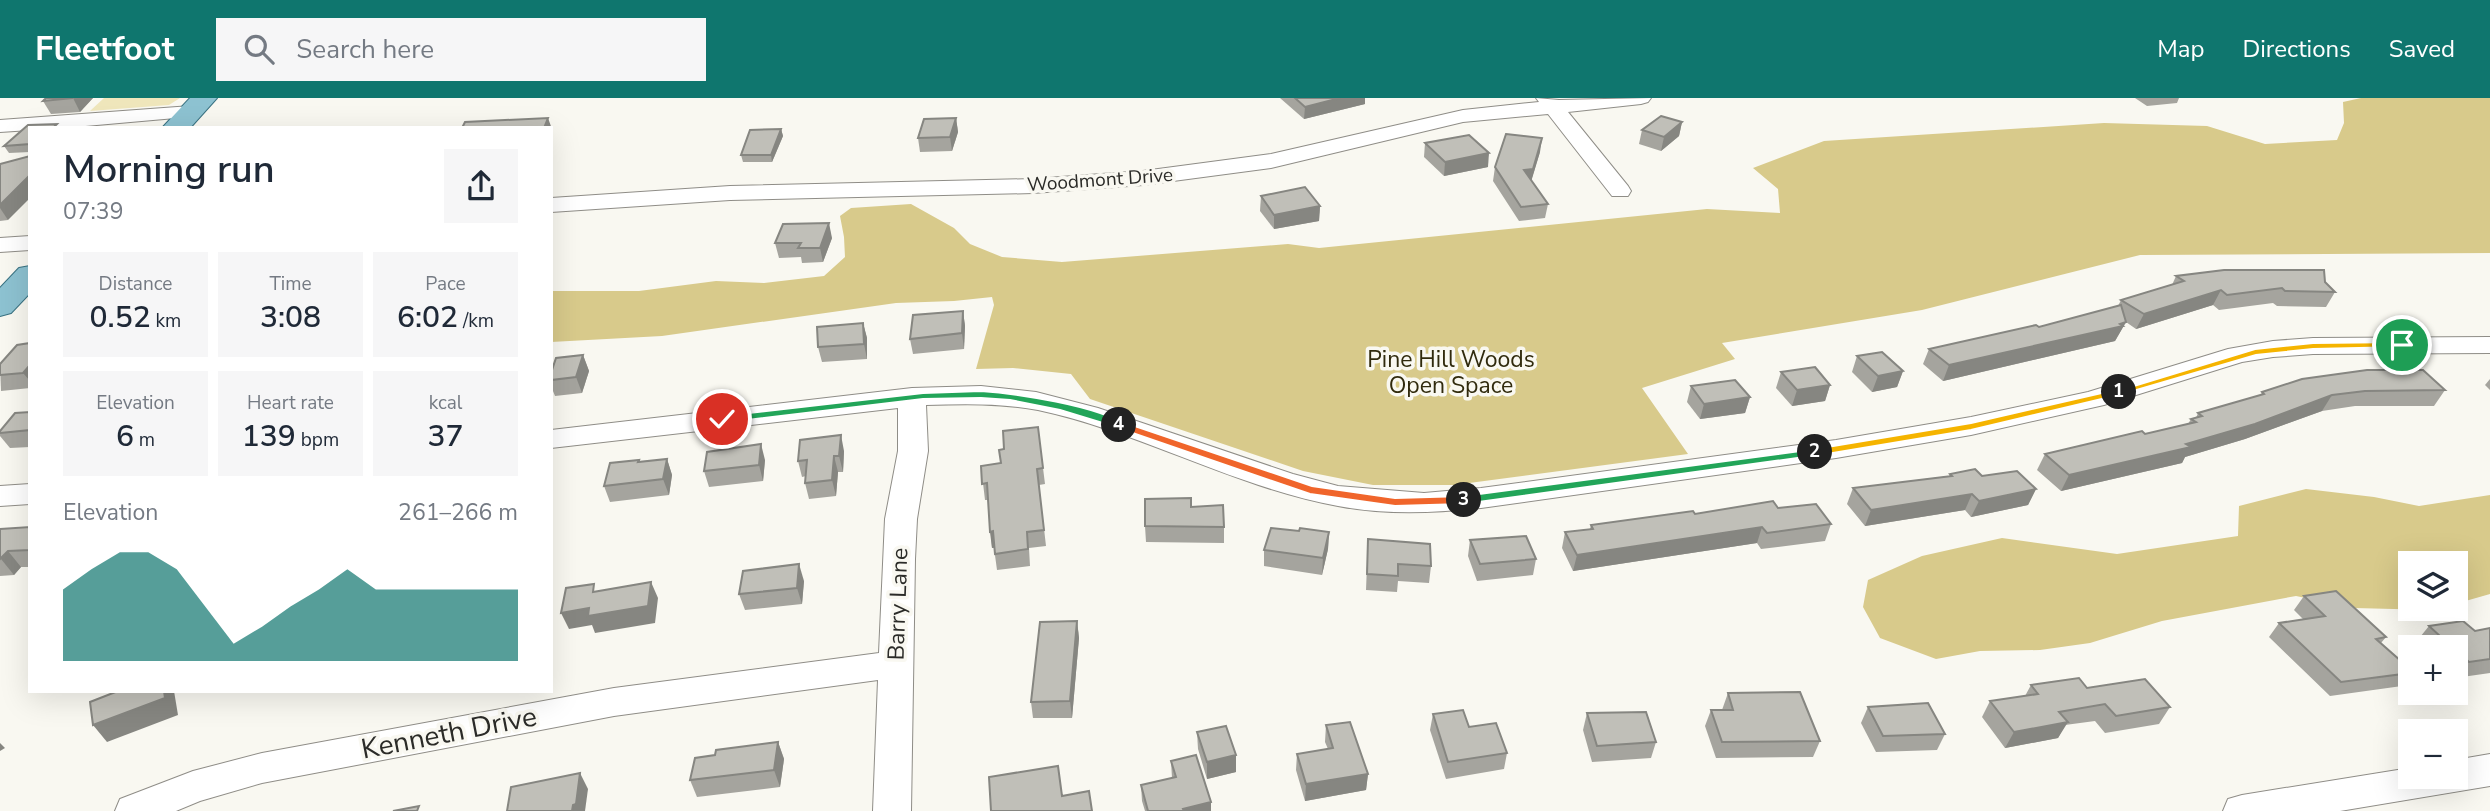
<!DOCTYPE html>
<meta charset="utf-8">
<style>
:root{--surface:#fff;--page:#f6f6f7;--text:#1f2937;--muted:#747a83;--accent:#0f766e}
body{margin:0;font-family:"Nunito Sans",sans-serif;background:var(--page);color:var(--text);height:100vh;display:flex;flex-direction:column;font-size:26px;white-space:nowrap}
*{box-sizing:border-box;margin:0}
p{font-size:23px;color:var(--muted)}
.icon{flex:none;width:38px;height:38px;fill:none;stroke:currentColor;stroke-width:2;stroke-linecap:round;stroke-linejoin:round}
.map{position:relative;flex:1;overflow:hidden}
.sheet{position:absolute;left:28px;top:28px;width:525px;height:567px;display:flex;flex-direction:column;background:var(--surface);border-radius:0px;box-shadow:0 7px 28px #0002}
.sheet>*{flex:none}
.tools{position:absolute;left:2398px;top:453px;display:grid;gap:14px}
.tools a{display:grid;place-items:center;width:70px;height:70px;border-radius:0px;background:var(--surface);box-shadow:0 7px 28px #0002;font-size:35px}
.pin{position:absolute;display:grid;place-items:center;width:60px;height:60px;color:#fff;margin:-30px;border:4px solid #fff;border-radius:50%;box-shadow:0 2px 7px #0007}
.km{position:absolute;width:35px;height:35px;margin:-18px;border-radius:50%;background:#222;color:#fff;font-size:19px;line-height:35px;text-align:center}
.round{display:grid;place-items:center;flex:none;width:74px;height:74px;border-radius:0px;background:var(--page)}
.summary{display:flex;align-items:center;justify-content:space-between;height:119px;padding:0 35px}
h1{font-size:38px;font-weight:600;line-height:52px}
.stats{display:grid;grid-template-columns:repeat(3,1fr);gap:10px;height:119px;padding:7px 35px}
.stats div{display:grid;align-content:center;border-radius:0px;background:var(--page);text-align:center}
.stats b{font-size:30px;font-weight:600}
.stats small{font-size:19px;font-weight:400}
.stats p{font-size:19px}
.chart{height:196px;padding:14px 35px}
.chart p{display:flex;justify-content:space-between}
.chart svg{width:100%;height:126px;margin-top:7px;fill:var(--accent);opacity:.7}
header{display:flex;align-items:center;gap:42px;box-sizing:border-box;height:98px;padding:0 35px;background:var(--accent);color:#fff}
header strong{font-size:33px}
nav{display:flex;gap:38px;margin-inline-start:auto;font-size:24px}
.search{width:490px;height:63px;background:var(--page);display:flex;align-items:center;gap:18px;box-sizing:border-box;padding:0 24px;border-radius:0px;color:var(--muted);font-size:26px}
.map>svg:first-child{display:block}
.green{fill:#efe6bb}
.forest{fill:#d8ca8b}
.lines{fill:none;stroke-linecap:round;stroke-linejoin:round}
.minor-casing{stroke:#8f8d87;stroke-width:2}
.major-casing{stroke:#397282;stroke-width:2}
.minor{fill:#fff;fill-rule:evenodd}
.major{fill:#8dc2d1;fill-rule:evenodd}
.wall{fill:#a5a49e}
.shaded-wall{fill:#868681}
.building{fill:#c0bfb8;stroke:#868681;stroke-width:2}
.split-1{fill:#f5b400;stroke:#fff;stroke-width:2}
.split-2{fill:#f5b400;stroke:#fff;stroke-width:2}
.split-3{fill:#22a559;stroke:#fff;stroke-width:2}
.split-4{fill:#f0652b;stroke:#fff;stroke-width:2}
.split-5{fill:#22a559;stroke:#fff;stroke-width:2}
.labels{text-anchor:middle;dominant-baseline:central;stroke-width:7;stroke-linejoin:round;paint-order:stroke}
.far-street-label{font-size:19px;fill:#2b2b28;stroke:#f9f8f1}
.park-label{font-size:23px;fill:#302a0d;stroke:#f9f8f1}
.street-label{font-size:23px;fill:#2b2b28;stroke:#f9f8f1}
.near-street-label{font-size:28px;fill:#2b2b28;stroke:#f9f8f1}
</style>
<header>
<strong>Fleetfoot</strong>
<div class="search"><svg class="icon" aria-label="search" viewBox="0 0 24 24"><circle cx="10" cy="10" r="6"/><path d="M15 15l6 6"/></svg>Search here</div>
<nav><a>Map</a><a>Directions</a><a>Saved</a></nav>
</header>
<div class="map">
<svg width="2490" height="713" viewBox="0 0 2490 713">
<rect width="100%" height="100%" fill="#f9f8f1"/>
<polygon class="green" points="104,0 180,0 169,7 90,13"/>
<g class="forest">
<polygon points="2361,0 2490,0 2490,155 2140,157 1922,212 1722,245 1735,261 1642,290 1688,356 1454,387 1373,387 1303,373 1090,301 1071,276 1013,270 976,271 994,207 992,199 954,203 896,205 662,238 551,244 551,193 639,193 716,183 764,185 824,178 845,159 844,139 840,118 851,110 911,106 954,130 970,146 1002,159 1062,164 1288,146 1319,150 1707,111 1780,115 1778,91 1753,70 1824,43 2104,25 2207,28 2265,46 2337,42 2344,25 2343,4"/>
<polygon points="2306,391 2374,399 2419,408 2490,397 2490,496 2455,506 2455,466 2410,466 2410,511 2439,511 2434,512 2354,510 2296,498 2162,523 2090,545 2040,552 1980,553 1936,561 1880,540 1863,509 1868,482 1922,458 2002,440 2117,456 2238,438 2239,408"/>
</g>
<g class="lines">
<defs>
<g id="minor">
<polygon points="1536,0 1559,2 1651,0 1648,4 1641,6 1568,14 1628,88 1631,93 1628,98 1612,98 1548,16 1463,24 1271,70 1143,87 1033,95 730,102 551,114 551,100 730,88 1033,81 1143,73 1271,56 1463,12 1539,4"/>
<polygon points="191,8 198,10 201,14 198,18 63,30 30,30 30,32 0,34 0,22"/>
<polygon points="30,138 30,152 0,154 0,140"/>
<path d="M2490,239V255L2313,256L2273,259L2242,264L2104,307L1971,337L1836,360L1481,410C1433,415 1385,417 1338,408C1234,389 1141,334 1038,312C1001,305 963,306 926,307L928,353L917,421L915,461L911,713H873L878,582L614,618L262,685L200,703L176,713H115L120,701L193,673L262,655L614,590L879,555L885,421L898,353V310L551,350V332L912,290L981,288L1036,294L1098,310L1293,376L1338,388L1424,395L1481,390L1836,342L1971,319L2088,294L2228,251L2273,243L2313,240Z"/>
<polygon points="30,386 30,406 0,408 0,388"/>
<polygon points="2490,656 2490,688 2340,713 2223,713 2228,701 2242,697 2410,670 2410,679 2455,679 2455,662"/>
</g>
<g id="major">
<polygon points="190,0 217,0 190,30 162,30"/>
<polygon points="30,168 30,195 11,215 0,218 0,190 19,170"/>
</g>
</defs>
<use href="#minor" class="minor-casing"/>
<use href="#major" class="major-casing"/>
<use href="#minor" class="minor"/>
<use href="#major" class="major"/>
</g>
<g class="wall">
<polygon points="46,0 93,0 80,14 51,16 43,3"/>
<polygon points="1280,0 1365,0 1365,6 1304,21"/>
<polygon points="2135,0 2179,0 2177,5 2147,8"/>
<polygon points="956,20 958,34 952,53 920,54 918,40"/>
<polygon points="1682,24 1679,38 1661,53 1639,46 1642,32"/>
<polygon points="30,30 30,54 9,55 4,48"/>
<polygon points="781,31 783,38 772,64 743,64 741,57"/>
<polygon points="1425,45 1488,69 1444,78 1424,59"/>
<polygon points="1540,54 1531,83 1548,106 1545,120 1519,123 1493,83 1495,69"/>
<polygon points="0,66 8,122 0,123"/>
<polygon points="1261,98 1320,108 1319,123 1274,131 1260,113"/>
<polygon points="832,140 823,164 802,165 801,159 779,160 775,145"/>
<polygon points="2176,178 2325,184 2335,194 2326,209 2277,208 2273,205 2219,212 2213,207 2136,231 2126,224 2115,243 1943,283 1923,266 1929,251 2039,229 2118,208 2121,202 2172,187"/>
<polygon points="963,213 965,228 964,251 913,256 910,241"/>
<polygon points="863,225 867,240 867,261 822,264 818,249"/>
<polygon points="30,245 30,290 1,293 0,266"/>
<polygon points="583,257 589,273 582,295 555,298 551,288 551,275"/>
<polygon points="1857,258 1903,273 1897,289 1872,294 1852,274"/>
<polygon points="1781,274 1830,287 1825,303 1792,308 1776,290"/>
<polygon points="2490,281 2490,292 2485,287"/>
<polygon points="1691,288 1750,299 1745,315 1700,321 1687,304"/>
<polygon points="2445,292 2434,308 2355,308 2322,313 2245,341 2185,359 2182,365 2061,393 2037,372 2045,356 2145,336 2188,326 2191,321 2196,320 2198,315 2261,297 2262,294"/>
<polygon points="30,314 30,349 10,350 0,338 0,333"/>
<polygon points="844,353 843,374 838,374 836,398 809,401 805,385 806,378 802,379 798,363"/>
<polygon points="667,361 672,377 669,397 610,404 604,388 639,364"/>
<polygon points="765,362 763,383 709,389 704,373"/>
<polygon points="981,368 1043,370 1045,386 1039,387 1046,448 1029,450 1030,468 997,472 994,450 992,450 988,402 985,402"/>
<polygon points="1950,376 1982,378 2036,391 2028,407 1971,419 1965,412 1865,428 1847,406 1853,390 1949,378"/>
<polygon points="1191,409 1224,429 1224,445 1146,444 1145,428"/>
<polygon points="1778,410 1831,426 1825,443 1761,451 1757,445 1573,473 1562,450 1565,434 1590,431 1591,427 1695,416"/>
<polygon points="30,429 30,469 21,469 14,477 0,478 0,431"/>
<polygon points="1299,433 1329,434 1328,451 1322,477 1264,468 1264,452"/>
<polygon points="1368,441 1431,468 1429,485 1398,483 1397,494 1366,492"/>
<polygon points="1470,442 1536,461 1533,477 1477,483 1468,458"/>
<polygon points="804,483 802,506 745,512 739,496"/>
<polygon points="2304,498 2386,539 2381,545 2410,571 2410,579 2402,588 2330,598 2269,539 2279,525 2304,522 2294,512"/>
<polygon points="1077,523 1079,540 1072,620 1033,620 1031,604"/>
<polygon points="2429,528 2475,533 2490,530 2490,575 2455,580 2455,550 2421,550 2416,544"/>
<polygon points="2031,587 2087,590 2170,609 2159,626 2105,635 2095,623 2065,627 2058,640 2005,650 1982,619 1990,603 2025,598"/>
<polygon points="1728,595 1820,643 1813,659 1716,660 1705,628 1711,612 1722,612"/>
<polygon points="1868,609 1945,636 1937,652 1876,654 1861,625"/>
<polygon points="1587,615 1656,644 1651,660 1592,664 1583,632"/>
<polygon points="1433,616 1469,629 1507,655 1504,671 1446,681 1430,632"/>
<polygon points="1326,627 1368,676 1366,692 1305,703 1296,672 1297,656 1328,651 1325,644"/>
<polygon points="1197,634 1236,657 1236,674 1207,681 1198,651"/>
<polygon points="778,644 784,661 780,689 697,699 690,682 715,657"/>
<polygon points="1171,663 1211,704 1211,713 1145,713 1142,703 1141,687 1172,680"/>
</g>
<g class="shaded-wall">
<polygon points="73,0 93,0 80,14"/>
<polygon points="1340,0 1365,0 1365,6 1304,21 1305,9"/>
<polygon points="548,20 552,31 551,33 551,30 544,30"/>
<polygon points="956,20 958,34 952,53 950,39"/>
<polygon points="1682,24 1679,38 1661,53 1664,39"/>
<polygon points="781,31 783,38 772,64 771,57"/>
<polygon points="1542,40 1540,54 1531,84 1524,72"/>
<polygon points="1489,55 1488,69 1444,78 1445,64"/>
<polygon points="30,77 30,100 8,122 0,110 0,107"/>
<polygon points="1320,108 1319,123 1274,131 1274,117"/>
<polygon points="829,125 832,140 823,164 820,150"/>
<polygon points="2221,192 2213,207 2136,231 2144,216"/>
<polygon points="963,213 965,228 964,251 962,235"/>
<polygon points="2126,224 2115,243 1943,283 1949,267"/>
<polygon points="863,225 867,240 867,261 864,246"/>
<polygon points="583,257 589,273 582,295 576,279"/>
<polygon points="30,267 30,283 23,275"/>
<polygon points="1903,273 1897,289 1872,294 1878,278"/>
<polygon points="1830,287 1825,303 1792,308 1797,292"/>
<polygon points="2332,297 2322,313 2245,341 2185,359 2182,365 2061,393 2069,377 2186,346"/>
<polygon points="1750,299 1745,315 1700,321 1704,306"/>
<polygon points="841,337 844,353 843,374 839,358"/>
<polygon points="761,346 765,362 763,383 759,367"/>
<polygon points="834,358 838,374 836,398 832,382"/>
<polygon points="667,361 672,377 669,397 663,381"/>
<polygon points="2036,391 2028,407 1971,419 1979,403"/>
<polygon points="1972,396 1965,412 1865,428 1871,412"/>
<polygon points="1762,429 1757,445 1573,473 1577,457"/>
<polygon points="993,433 996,449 992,450 990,434"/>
<polygon points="1329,434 1328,451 1322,477 1323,460"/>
<polygon points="8,453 21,469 14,477 1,461"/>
<polygon points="799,466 804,483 802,506 797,490"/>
<polygon points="651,484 658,500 655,525 595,535 592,527 569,531 561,515 589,510"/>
<polygon points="1077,523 1079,540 1072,620 1070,603"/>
<polygon points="164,593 174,593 178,617 107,644 93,627"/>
<polygon points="2068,624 2058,640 2005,650 2014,634"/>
<polygon points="778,644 784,661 780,689 774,672"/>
<polygon points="0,645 5,650 0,653"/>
<polygon points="1236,657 1236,674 1207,681 1207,664"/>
<polygon points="580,675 588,691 585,713 572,713"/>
<polygon points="1368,676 1366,692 1305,703 1306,686"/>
<polygon points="1211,704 1211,713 1183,713 1183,711"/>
</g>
<g class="building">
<polygon points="46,0 73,0 43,3"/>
<polygon points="1295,0 1340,0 1305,9"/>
<polygon points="1661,18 1682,24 1664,39 1642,32"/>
<polygon points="548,20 544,30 462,30 465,24"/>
<polygon points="956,20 950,39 918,40 924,21"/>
<polygon points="57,26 53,30 30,30 30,46 4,48 28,27"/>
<polygon points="781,31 771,57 741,57 750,32"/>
<polygon points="1506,36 1542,40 1533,71 1524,72 1548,106 1521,109 1495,69"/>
<polygon points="1469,37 1489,55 1445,64 1425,45"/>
<polygon points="30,58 30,77 0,107 0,66"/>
<polygon points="1305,89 1320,108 1274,117 1261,98"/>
<polygon points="829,125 820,150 798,150 801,145 775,145 783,126"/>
<polygon points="2224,172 2324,172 2325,184 2335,194 2285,193 2282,190 2227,197 2221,192 2144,216 2121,202 2184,183 2176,178"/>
<polygon points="2121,207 2126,224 2120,226 2123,228 1949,267 1929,251 2036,227 2039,229"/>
<polygon points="963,213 962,235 910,241 913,217"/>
<polygon points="863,225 864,246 818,249 817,229"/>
<polygon points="30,245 30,267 23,275 0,277 0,266 17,247"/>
<polygon points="1882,254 1903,273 1878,278 1857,258"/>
<polygon points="583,257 576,279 551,282 551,275 556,260"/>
<polygon points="1815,269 1830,287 1797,292 1781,274"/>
<polygon points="2367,272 2423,272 2445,292 2365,293 2332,297 2255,326 2186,346 2191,349 2069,377 2045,356 2142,333 2145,336 2196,324 2191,321 2202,318 2198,315 2264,296 2262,294 2302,281"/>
<polygon points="1735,282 1750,299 1704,306 1691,288"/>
<polygon points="30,314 30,332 0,335 0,333 15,315"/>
<polygon points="1038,329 1043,370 1037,371 1044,432 1027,434 1028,451 995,456 993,433 990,434 987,385 982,386 981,368 1001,365 999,352 1004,351 1003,333"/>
<polygon points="841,337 839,358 834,358 832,382 805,385 807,362 798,363 800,342"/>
<polygon points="761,346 759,367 704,373 707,354"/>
<polygon points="667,361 663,381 604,388 610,365 639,362 638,364"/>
<polygon points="1975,371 1982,378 2017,373 2036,391 1979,403 1972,396 1871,412 1853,390 1952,378 1950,376"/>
<polygon points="1191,400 1191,409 1223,407 1224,429 1145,428 1145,401"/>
<polygon points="1773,403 1778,410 1816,406 1831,426 1767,435 1762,429 1577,457 1565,434 1593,431 1591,427 1693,413 1695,416"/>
<polygon points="30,429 30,452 8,453 0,461 0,431"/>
<polygon points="1271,430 1299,433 1300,430 1329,434 1323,460 1264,452"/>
<polygon points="1526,438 1536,461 1480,466 1470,442"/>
<polygon points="1368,441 1430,446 1431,468 1398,466 1398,478 1367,476"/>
<polygon points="799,466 797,490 739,496 743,473"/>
<polygon points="651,484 648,508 588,518 589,510 561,515 566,490 594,486 593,494"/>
<polygon points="2336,493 2386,539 2376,541 2410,571 2410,575 2341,584 2279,525 2325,518 2304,498"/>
<polygon points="1077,523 1070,603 1031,604 1040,524"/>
<polygon points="2463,523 2475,533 2490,530 2490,561 2469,564 2455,551 2455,550 2453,550 2429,528"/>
<polygon points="2079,580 2087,590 2145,581 2170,609 2116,618 2105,606 2059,614 2068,624 2014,634 1990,603 2038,596 2031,587"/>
<polygon points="118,593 164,593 165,600 93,627 90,604"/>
<polygon points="1800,594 1820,643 1722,644 1711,612 1733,612 1728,595"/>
<polygon points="1928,605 1945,636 1883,638 1868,609"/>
<polygon points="1463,612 1469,629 1496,625 1507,655 1448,664 1433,616"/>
<polygon points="1646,614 1656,644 1597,648 1587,615"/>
<polygon points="1350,624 1368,676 1306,686 1297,656 1333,650 1326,627"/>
<polygon points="1226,628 1236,657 1207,664 1197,634"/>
<polygon points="778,644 774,672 690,682 695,660 715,657 716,652"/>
<polygon points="1196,657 1211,704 1183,711 1184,713 1148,713 1141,687 1176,679 1171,663"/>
<polygon points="1058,668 1062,698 1089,693 1092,713 991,713 989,679"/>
<polygon points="580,675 576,706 573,707 572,713 507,713 511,689"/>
<polygon points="419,708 417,713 393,713"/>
</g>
<polygon class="split-1" points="2402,244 2407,247 2405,249 2313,251 2256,257 2123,296 2114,294 2255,251 2313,245"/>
<polygon class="split-2" points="2119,291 2125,294 2123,296 1971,332 1815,358 1809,354 1815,351 1971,325"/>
<polygon class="split-3" points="1815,351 1821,354 1819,357 1464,406 1458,402 1464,398"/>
<polygon class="split-4" points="1115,324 1123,324 1312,388 1395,400 1464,398 1470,402 1464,406 1395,408 1310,396 1115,329"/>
<path class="split-5" d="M981,293C1013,295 1101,308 1124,327L1119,330L1060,312L1010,302L981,300L923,301L722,325L717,321L722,318L923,295Z"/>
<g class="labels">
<g class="far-street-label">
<text transform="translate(1100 82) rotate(-4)">Woodmont Drive</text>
</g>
<g class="park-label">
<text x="1451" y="261">Pine Hill Woods<tspan x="1451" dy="26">Open Space</tspan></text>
</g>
<g class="street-label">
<text transform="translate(898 506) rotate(-88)">Barry Lane</text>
</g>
<g class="near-street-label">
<text transform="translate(449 635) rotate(-11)">Kenneth Drive</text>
</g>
</g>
</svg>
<div class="tools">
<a><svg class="icon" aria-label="layers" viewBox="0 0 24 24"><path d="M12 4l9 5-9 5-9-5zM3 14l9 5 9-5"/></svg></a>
<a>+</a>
<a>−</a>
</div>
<div class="pin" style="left:2402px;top:247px;background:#1e9e55"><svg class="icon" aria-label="arrive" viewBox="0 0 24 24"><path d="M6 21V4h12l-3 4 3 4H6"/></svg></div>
<div class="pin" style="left:722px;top:321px;background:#d93025"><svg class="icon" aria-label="check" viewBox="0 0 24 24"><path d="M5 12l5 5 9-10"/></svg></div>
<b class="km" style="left:2119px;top:294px">1</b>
<b class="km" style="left:1815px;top:354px">2</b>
<b class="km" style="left:1464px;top:402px">3</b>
<b class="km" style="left:1119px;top:327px">4</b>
<section class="sheet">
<div class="summary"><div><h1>Morning run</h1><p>07:39</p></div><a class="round"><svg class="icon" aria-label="share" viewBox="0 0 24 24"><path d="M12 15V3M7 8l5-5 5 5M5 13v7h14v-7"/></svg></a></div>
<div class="stats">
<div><p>Distance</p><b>0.52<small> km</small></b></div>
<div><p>Time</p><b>3:08</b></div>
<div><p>Pace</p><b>6:02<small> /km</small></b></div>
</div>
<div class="stats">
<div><p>Elevation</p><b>6<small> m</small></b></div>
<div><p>Heart rate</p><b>139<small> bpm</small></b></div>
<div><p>kcal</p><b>37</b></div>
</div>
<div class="chart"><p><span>Elevation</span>261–266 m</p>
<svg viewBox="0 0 160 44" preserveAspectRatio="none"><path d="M0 44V19L10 12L20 6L30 6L40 12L50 25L60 38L70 32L80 25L90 19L100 12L110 19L120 19L130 19L140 19L150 19L160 19V44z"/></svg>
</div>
</section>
</div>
